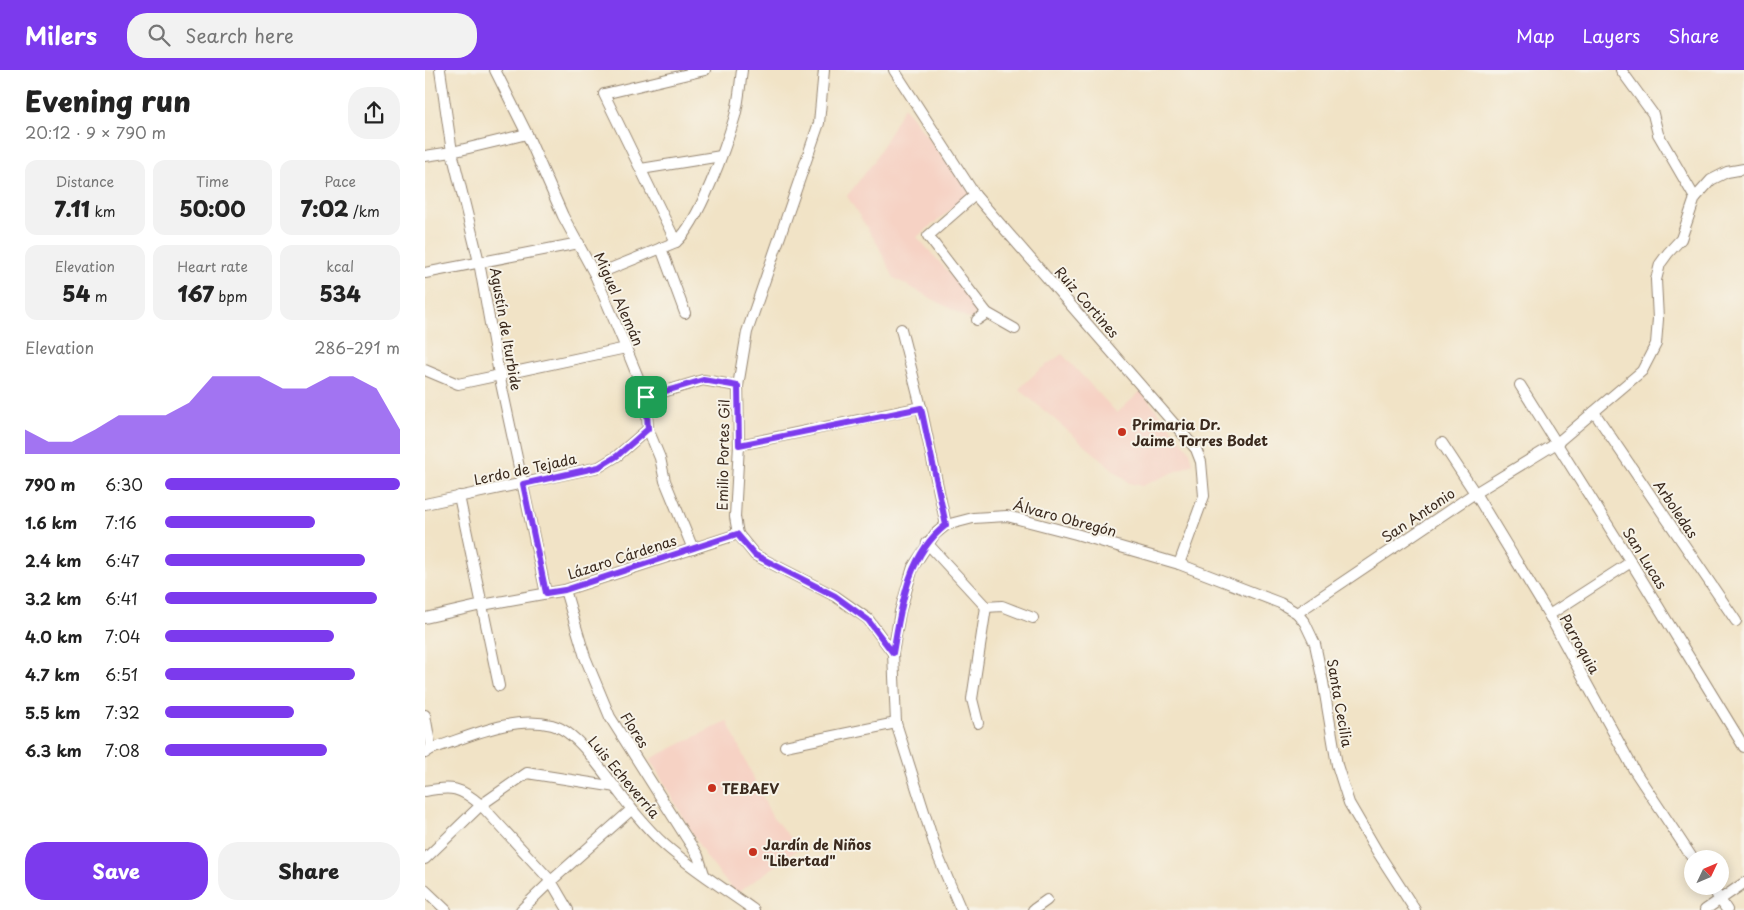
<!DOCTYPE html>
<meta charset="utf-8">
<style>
:root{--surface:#fff;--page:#f2f2f2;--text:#222;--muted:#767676;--accent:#7c3aed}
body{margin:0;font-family:"Playpen Sans",sans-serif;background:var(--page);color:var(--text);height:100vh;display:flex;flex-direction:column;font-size:19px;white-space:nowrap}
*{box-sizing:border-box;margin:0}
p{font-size:16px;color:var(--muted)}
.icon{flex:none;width:28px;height:28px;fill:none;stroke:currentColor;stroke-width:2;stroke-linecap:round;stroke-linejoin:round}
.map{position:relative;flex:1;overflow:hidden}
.drawer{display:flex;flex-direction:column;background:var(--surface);width:425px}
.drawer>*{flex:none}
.needle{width:32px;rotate:46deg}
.buttons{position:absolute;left:1259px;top:780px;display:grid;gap:10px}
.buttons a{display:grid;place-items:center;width:45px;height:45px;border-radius:50%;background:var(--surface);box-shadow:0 2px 12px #0003;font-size:25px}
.pin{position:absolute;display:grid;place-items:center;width:42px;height:42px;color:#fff;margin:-21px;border-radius:10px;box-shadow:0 2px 8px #0006}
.round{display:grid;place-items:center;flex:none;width:52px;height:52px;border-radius:20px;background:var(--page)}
.head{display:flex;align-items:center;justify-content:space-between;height:85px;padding:0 25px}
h1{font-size:28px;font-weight:800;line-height:38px}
.metrics{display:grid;grid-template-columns:repeat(3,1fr);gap:8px;height:85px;padding:5px 25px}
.metrics div{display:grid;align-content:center;border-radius:12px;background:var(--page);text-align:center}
.metrics b{font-size:21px;font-weight:800}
.metrics small{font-size:14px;font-weight:400}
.metrics p{font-size:14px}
.chart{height:140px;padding:10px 25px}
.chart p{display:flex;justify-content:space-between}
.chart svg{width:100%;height:90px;margin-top:5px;fill:var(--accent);opacity:.7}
.action{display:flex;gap:10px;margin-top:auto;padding:10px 25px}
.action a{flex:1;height:58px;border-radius:20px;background:var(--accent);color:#fff;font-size:20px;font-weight:800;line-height:58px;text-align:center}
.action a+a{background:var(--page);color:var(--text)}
ul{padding:0 25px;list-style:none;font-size:16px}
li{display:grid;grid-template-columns:80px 60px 1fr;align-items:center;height:38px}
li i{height:12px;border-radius:6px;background:var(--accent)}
header{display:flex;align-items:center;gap:30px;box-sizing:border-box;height:70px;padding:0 25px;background:var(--accent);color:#fff}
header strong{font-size:24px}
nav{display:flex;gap:28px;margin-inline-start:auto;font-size:18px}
.search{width:350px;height:45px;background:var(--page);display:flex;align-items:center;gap:12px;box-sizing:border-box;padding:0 18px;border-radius:20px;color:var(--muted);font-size:19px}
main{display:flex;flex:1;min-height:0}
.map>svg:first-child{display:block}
.built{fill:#f6d2c4}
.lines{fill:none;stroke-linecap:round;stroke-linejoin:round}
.street-casing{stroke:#968672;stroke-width:12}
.street{stroke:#fff;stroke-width:10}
.route-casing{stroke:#fff;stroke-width:10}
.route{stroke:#7c3aed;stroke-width:6}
.poi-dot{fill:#c8321e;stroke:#f7f3e8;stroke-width:2}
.labels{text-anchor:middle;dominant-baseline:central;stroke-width:4;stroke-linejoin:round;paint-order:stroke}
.street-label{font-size:14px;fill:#3b2a1e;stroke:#f7f3e8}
.poi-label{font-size:14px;font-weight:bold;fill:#3b2a1e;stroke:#f7f3e8;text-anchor:start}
</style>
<header>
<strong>Milers</strong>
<div class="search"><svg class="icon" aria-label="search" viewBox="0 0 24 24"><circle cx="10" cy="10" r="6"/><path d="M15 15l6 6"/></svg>Search here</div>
<nav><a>Map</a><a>Layers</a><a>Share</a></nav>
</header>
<main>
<section class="drawer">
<div class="head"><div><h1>Evening run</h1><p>20:12 · 9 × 790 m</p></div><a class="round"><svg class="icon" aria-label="share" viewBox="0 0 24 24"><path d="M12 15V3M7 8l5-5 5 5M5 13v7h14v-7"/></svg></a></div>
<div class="metrics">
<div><p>Distance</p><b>7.11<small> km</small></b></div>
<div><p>Time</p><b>50:00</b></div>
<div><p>Pace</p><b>7:02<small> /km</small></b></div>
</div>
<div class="metrics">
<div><p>Elevation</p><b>54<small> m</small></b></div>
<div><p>Heart rate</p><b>167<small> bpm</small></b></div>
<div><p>kcal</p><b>534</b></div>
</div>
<div class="chart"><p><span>Elevation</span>286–291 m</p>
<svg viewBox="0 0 160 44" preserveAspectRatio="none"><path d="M0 44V32L10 38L20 38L30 32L40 25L50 25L60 25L70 19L80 6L90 6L100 6L110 12L120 12L130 6L140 6L150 12L160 32V44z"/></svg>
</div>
<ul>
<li><b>790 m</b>6:30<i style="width:100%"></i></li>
<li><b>1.6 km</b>7:16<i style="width:64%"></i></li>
<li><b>2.4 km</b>6:47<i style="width:85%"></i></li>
<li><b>3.2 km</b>6:41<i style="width:90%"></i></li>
<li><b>4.0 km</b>7:04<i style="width:72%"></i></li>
<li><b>4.7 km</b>6:51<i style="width:81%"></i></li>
<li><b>5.5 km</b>7:32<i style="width:55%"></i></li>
<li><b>6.3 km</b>7:08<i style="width:69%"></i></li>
</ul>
<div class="action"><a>Save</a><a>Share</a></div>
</section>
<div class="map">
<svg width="1319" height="840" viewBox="0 0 1319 840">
<rect width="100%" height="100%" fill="#f7f3e8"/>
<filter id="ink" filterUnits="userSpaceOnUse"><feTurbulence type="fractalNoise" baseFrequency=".02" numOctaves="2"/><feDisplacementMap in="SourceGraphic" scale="10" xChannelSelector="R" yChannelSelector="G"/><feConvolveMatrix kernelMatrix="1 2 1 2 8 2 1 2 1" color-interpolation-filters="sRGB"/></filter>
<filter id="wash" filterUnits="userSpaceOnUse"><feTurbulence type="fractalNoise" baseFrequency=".0096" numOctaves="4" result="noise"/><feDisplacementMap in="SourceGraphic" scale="20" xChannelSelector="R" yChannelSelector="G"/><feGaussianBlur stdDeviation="1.12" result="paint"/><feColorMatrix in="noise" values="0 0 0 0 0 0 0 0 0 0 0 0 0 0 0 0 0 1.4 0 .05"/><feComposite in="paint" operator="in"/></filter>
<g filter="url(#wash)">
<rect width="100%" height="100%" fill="#f1e3c6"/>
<g class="built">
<polygon points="479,37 546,123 492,167 556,239 546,250 469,208 454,177 422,126 448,93"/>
<polygon points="637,284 692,343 716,321 765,381 768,394 717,416 704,413 594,319 613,301"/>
<polygon points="302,651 347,747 375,778 311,824 281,787 225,689"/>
</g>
</g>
<g filter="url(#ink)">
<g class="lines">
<defs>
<g id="street">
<polyline points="15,0 27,82 54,192 74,304 121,523"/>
<polyline points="70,0 102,64 138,146 170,205 201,278 221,327 223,359 235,388 240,411 268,479"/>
<polyline points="399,0 394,53 322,262 313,316 314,375 310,447 313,464 330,485 410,526 443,549 468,583"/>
<polyline points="469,0 550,125 771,379 776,392 779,426 754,494"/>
<polyline points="1196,0 1228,44 1233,64 1270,128"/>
<polyline points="0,86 27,82 102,64"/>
<polyline points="216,99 296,86"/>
<polyline points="550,125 503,166 562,243 590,259"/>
<polyline points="251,172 179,24 280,0"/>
<polyline points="236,178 260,243"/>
<polyline points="0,203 154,173"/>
<path d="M170,205L251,172C274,153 301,76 310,46C314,31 315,15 317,0"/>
<polyline points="552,250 562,243"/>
<polyline points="476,259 496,337 521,455"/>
<polyline points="0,300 33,314 201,278"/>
<polyline points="1095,315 1206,492 1319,677"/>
<polyline points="221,327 278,310 313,316"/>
<polyline points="1169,342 1311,551"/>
<polyline points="1017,373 1050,423 1124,545 1209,700 1268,789"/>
<polyline points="314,375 496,337"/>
<polyline points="34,426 74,616"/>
<polyline points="0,434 174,397 192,386 223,359"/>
<polyline points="502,473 561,537"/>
<polyline points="140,520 160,587 185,647 273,786 279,804"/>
<polyline points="561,537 577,536 608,548"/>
<polyline points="872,543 1050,423 1132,373 1217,301 1231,274 1233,249 1231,210 1235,194 1243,183 1256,169 1270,128 1286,110 1302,102 1319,99"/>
<polyline points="1124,545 1206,492"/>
<polyline points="0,548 57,535 140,520 313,464"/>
<polyline points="0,645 6,679"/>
<polyline points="553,653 547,629 561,537"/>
<polyline points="360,676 471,653"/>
<path d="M0,683L6,679C44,667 87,645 127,655C144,659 160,678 170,691C193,720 213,751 240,775C267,799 300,819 329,840"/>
<path d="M0,721C27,716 35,717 56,735L126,811L143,840"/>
<polyline points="0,789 56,735 102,703 191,717"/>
<polyline points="1286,816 1302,840"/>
<polyline points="0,820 21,840"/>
<polyline points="96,840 126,811 206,740"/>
<polyline points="536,840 513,786 471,653 468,583 475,542 488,497 510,464 521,455 548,448 582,446 651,464 754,494 855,533 872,543 880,553 890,574 898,612 912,695 924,733 952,781 990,840"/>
<polyline points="608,840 622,830"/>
<polyline points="1280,840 1319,813"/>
</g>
</defs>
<use href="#street" class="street-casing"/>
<use href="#street" class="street"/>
</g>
</g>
<g class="lines" filter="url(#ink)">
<defs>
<path id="route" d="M278,310L313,316L314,375L496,338L521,455C482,485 476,538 468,583L443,550L410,526L330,485L312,464L140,520L121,523L98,414L174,397L192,386L223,359L221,327Z"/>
</defs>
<use href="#route" class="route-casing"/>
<use href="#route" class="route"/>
</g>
<g class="poi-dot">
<circle cx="697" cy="362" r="5"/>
<circle cx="287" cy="718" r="5"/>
<circle cx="328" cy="782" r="5"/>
</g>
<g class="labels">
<g class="street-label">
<text transform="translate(194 229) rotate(66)">Miguel Alemán</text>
<text transform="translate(662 232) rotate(49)">Ruiz Cortines</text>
<text transform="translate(81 259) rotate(80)">Agustín de Iturbide</text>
<text transform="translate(298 385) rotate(-89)">Emilio Portes Gil</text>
<text transform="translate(100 399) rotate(-12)">Lerdo de Tejada</text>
<text transform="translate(1251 439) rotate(56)">Arboledas</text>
<text transform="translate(993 445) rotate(-34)">San Antonio</text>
<text transform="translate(640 448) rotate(15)">Álvaro Obregón</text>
<text transform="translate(197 487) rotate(-18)">Lázaro Cárdenas</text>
<text transform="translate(1220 488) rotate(58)">San Lucas</text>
<text transform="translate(1155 574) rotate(61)">Parroquia</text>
<text transform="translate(915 633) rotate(80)">Santa Cecilia</text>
<text transform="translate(210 660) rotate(58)">Flores</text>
<text transform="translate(199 707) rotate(50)">Luis Echeverría</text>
</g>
<g class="poi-label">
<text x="707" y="354">Primaria Dr.<tspan x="707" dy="16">Jaime Torres Bodet</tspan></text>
<text x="297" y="718">TEBAEV</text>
<text x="338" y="774">Jardín de Niños<tspan x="338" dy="16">"Libertad"</tspan></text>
</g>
</g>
</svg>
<div class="buttons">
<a><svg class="needle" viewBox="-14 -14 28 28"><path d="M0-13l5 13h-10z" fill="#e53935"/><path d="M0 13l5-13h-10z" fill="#767676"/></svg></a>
</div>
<div class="pin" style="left:221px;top:327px;background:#1e9e55"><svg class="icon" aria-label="arrive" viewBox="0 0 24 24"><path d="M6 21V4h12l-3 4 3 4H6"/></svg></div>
</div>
</main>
